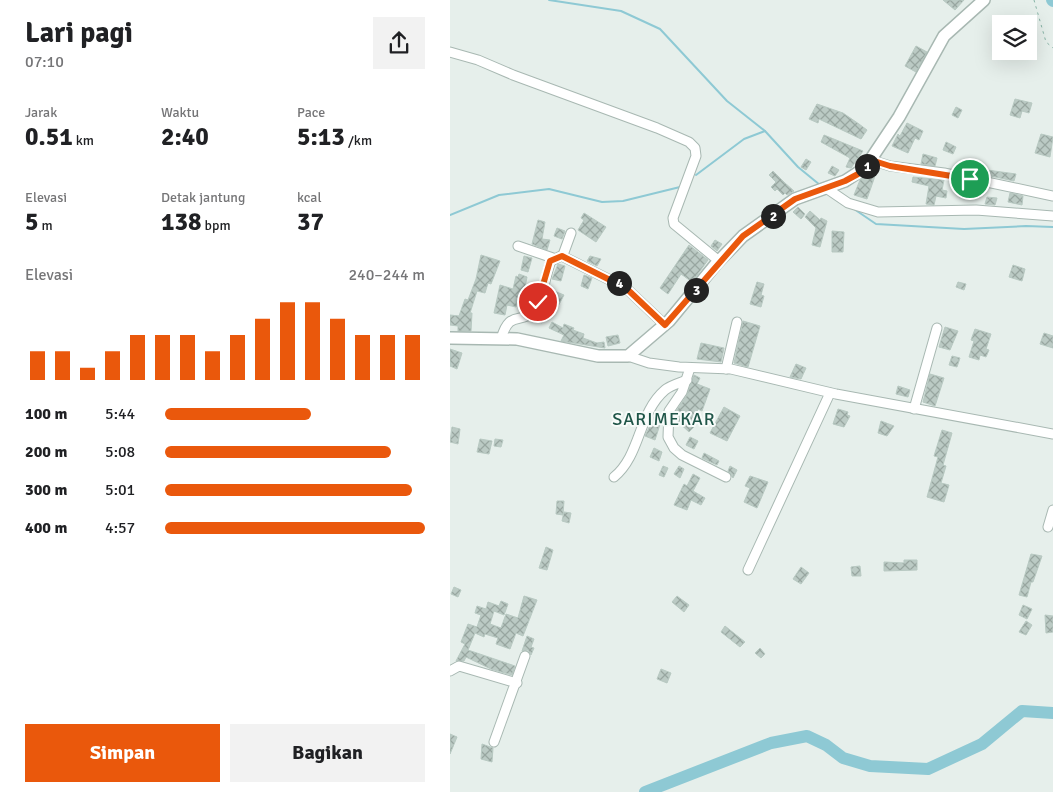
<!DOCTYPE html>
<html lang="id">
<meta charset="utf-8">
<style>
:root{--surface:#fff;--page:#f2f2f2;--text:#202124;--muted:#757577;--accent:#ea580c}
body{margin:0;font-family:Signika,sans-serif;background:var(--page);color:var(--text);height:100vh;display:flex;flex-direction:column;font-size:19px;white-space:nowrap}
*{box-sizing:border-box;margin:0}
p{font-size:16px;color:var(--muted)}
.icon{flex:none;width:28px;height:28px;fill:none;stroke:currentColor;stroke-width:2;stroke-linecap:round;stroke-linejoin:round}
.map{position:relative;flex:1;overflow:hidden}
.panel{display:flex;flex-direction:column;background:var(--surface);width:450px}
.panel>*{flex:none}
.buttons{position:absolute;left:542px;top:15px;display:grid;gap:10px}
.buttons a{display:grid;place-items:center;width:45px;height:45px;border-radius:0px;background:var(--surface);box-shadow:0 5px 20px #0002;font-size:25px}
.pin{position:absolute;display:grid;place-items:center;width:42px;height:42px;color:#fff;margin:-21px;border:2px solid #fff;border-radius:50%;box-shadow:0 1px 5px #0007}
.km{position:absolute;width:25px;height:25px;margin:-12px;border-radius:50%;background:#222;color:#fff;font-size:14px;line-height:25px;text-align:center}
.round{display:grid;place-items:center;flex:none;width:52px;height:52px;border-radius:0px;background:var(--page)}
.summary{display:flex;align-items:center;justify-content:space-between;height:85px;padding:0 25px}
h1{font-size:28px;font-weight:800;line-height:38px}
.stats{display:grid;grid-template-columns:repeat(3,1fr);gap:8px;height:85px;padding:5px 25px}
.stats div{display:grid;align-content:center}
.stats b{font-size:25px;font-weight:800}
.stats small{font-size:14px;font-weight:400}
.stats p{font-size:14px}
.chart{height:140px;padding:10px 25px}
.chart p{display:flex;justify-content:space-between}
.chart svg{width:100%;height:90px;margin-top:5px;stroke:var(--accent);stroke-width:6}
.cta{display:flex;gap:10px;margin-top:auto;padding:10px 25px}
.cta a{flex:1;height:58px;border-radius:0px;background:var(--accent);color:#fff;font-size:20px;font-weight:800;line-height:58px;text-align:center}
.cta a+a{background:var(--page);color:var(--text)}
ul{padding:0 25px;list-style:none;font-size:16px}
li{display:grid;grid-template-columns:80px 60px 1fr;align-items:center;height:38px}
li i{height:12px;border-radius:6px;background:var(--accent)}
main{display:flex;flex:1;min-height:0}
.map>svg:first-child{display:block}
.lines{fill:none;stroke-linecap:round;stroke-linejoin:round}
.stream{stroke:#8ec9d4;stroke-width:2}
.river{stroke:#8ec9d4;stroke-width:12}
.building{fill:url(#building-cross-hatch);stroke:#b8c9c2}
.minor-casing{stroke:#a8b8b2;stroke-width:11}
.tertiary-casing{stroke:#a8b8b2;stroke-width:14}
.path{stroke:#86b3a5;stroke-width:1;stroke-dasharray:2.5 4;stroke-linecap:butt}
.minor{stroke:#fff;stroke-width:9}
.tertiary{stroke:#fff;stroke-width:11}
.route-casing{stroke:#fff;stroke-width:10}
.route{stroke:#ea580c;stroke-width:6}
.labels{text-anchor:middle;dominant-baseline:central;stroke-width:4;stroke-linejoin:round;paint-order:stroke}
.quarter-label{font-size:18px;letter-spacing:1px;fill:#1f5548;stroke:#f7fbf9}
</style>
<main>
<section class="panel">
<div class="summary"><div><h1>Lari pagi</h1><p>07:10</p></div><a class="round"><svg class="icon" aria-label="share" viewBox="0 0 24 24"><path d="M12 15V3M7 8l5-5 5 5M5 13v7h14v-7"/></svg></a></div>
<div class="stats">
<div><p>Jarak</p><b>0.51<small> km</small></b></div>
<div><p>Waktu</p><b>2:40</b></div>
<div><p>Pace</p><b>5:13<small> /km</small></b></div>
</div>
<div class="stats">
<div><p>Elevasi</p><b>5<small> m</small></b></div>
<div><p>Detak jantung</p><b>138<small> bpm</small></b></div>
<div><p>kcal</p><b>37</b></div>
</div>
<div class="chart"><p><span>Elevasi</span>240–244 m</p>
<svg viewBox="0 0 160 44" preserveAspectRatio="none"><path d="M5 44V30M15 44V30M25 44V38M35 44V30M45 44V22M55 44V22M65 44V22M75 44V30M85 44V22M95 44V14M105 44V6M115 44V6M125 44V14M135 44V22M145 44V22M155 44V22"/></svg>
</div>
<ul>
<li><b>100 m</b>5:44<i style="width:56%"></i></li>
<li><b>200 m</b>5:08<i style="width:87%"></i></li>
<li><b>300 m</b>5:01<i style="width:95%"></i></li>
<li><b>400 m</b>4:57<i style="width:100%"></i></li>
</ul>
<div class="cta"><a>Simpan</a><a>Bagikan</a></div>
</section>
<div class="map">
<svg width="603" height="792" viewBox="0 0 603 792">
<defs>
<pattern id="building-cross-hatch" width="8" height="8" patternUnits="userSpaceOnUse" patternTransform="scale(1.25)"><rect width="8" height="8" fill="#bbcac4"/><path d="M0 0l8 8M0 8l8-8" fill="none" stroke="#98a6a0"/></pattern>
</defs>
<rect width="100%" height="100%" fill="#e6efeb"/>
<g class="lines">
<g class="stream">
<polyline points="99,0 171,11 210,29 277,101 315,131 348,167 370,185"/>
<polyline points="246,175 294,139 315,131"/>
<polyline points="404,209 426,224 514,229 576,226 603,227"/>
<polyline points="0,215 49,195 99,189 152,202 173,201 230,187"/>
</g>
<g class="river">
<polyline points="602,0 603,1"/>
<polyline points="195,792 321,743 357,736 376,745 393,758 420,766 478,769 532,744 572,711 603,713"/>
</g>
</g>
<g class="building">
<polygon points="493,0 514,0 505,10"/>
<polygon points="466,46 477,52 466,72 455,66"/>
<polygon points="565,99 582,103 579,113 572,111 570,118 560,115"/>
<polygon points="367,104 393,113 409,124 417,130 411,139 369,119 368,123 359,119"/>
<polygon points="506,107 512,110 508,118 502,115"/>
<polygon points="457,123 473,131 469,140 465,138 458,153 442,146 448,134 450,136"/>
<polygon points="591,134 603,137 600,157 585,153"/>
<polygon points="374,135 413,151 401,168 396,167 400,158 371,142"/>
<polygon points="496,142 506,147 503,154 493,150"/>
<polygon points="473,154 487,158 485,166 471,164"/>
<polygon points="356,159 361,162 356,170 351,167"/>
<polygon points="382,166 389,170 385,176 378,173"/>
<polygon points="537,170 566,174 564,181 536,175"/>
<polygon points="323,171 335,183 344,191 337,195 335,193 333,195 327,189 325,191 321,187 326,182 319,175"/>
<polygon points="420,174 425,176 417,199 404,195 410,180 415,177 418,178"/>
<polygon points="463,177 494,180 492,190 497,191 496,198 486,196 484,205 476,204 479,186 462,182"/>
<polygon points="505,182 532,187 530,197 503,191"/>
<polygon points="560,193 573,196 572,205 558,202"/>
<polygon points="537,197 547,198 545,205 535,204"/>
<polygon points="348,207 355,214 351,219 343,212"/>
<polygon points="360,211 370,220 371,218 377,221 370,247 362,245 366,228 355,217"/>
<polygon points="134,213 156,227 146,242 128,230 134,220 131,218"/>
<polygon points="88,220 95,222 92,239 100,240 97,250 82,244"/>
<polygon points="107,228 115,231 112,239 104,236"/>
<polygon points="382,231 394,232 393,252 382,252"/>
<polygon points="265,240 272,244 267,251 261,246"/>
<polygon points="239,245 258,260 242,282 231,274 218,294 210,288"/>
<polygon points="31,255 50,261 41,284 38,283 35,293 27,291 20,313 22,313 21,331 8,331 8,326 0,325 0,315 9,316 15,299 18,300 26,279"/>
<polygon points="74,256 82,258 78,272 71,270"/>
<polygon points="140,256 151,259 147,266 137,261"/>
<polygon points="108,264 115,266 111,281 102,279"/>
<polygon points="563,265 575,269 572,281 559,277"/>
<polygon points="69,274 77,277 73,298 79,300 77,305 67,302 66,307 57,305 55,315 44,313 50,285 63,289 66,276 68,277"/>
<polygon points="134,275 142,278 138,289 131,286"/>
<polygon points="307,282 314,284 311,295 314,296 311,307 300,304"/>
<polygon points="508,282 516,284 514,290 506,287"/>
<polygon points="104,291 114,295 105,312 99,309 92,323 84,319 96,300 99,302"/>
<polygon points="293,321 310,326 298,367 284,363"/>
<polygon points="102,322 113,328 114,324 124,328 123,330 134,334 133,338 147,343 154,342 155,348 111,341 114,335 99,328"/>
<polygon points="495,327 508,331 500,350 489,347"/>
<polygon points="525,329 541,334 536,349 539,350 536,357 530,355 529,360 519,357 524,341 521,340"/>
<polygon points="594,333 603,336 603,348 590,344"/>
<polygon points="168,335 170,343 158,346 156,337"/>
<polygon points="251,343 274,348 271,362 247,359"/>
<polygon points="0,349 12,353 7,369 0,366"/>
<polygon points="502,356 510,358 507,367 499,365"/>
<polygon points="346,364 356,368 351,379 340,377"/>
<polygon points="480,374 494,378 485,406 473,402"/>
<polygon points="244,375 250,378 247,384 260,389 252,411 248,409 242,424 244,427 239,432 225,419 225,413 237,395"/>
<polygon points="448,386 460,390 458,397 446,394"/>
<polygon points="274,407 290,416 277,441 260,433"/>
<polygon points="388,409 398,412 397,415 400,416 394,427 383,424"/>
<polygon points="205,415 212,418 205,440 195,436"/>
<polygon points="431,421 444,426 437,436 428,433"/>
<polygon points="2,427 10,429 8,444 0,442"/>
<polygon points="492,430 502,433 493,465 496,466 491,483 499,485 494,502 477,497 488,457 484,456"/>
<polygon points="240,437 248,441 244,449 236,445"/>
<polygon points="30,439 42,441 39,454 27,452"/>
<polygon points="45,439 53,440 51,447 44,446"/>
<polygon points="204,448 212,452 209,461 200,457"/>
<polygon points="254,453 269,461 267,465 252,458"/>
<polygon points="213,466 218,468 214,477 209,475"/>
<polygon points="229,466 234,469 230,478 224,474"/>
<polygon points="280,466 287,470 283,478 278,471"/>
<polygon points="243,474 250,478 243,491 255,498 251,505 241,500 237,510 224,505 234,484 237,486"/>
<polygon points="300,476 318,482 307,508 294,502 300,488 295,486"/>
<polygon points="107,501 114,501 113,515 106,514"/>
<polygon points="114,512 121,513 119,523 112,521"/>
<polygon points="96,547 103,550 97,570 89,568"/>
<polygon points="581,554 592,556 583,582 581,582 577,597 569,595"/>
<polygon points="454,560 467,560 467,570 434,571 434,562 454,563"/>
<polygon points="410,566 411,576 402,576 401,567"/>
<polygon points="351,567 359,573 351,584 343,579"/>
<polygon points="4,587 11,590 8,597 1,594"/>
<polygon points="74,596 87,600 73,636 66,633 60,649 46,644 48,638 35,634 34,637 25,633 18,650 65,666 62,675 41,669 16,657 14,661 6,661 15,644 11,642 18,624 27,627 31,615 25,613 27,606 36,609 38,602 49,606 51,601 58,604 54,615 44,611 40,624 51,628 56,614 68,618"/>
<polygon points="227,596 239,605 234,612 222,602"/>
<polygon points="573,605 582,609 577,619 569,615"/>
<polygon points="595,615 603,616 603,632 596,633"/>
<polygon points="576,621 582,625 576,635 569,632"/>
<polygon points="275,626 295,642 290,647 271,632"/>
<polygon points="77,636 84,639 81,647 84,648 81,655 78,650 72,651"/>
<polygon points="310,648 315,654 311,658 305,653"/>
<polygon points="211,669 221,673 217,683 207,679"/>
<polygon points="0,734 7,737 0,754"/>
<polygon points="32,744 43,748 42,762 31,759"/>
</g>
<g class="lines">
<defs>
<g id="minor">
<polyline points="0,52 28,60 63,75 207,128 239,142 245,148 246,156 223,218 224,224 269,261"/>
<polyline points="421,160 440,166 494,173 603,196"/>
<polyline points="376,188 398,203 428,212 526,210 603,216"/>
<polyline points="68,246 103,258"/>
<polyline points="112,256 176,288 215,325"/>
<path d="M51,339C60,308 71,326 84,310C94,296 95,276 101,261L113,255L121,233"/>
<polyline points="178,356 199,363 229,367 281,369 386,394 603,434"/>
<polyline points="240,368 232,392 219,411 218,437 224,448 232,455 276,477"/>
<polyline points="276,369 287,322"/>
<polyline points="464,409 487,328"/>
<path d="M164,477C191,455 188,413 215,390C221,385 230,383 237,380"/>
<polyline points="598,527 603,510"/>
<polyline points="298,570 380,393"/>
<polyline points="0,671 9,666 67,683"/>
<polyline points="44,742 75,656"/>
</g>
<polyline id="tertiary" points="0,338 67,339 148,356 178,356 219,321 266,264 293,236 345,199 395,181 415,168 449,117 494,36 534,0"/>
</defs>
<use href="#minor" class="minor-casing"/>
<use href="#tertiary" class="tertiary-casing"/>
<polyline class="path" points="584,0 596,42 603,48"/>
<use href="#minor" class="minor"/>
<use href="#tertiary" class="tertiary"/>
</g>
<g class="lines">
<defs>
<polyline id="route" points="88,302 100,261 112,256 176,288 215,325 293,236 345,199 395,181 408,174 421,160 440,166 520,179"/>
</defs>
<use href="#route" class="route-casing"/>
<use href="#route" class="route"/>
</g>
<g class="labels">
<g class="quarter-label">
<text x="214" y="419">SARIMEKAR</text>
</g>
</g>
</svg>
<div class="buttons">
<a><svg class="icon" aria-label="layers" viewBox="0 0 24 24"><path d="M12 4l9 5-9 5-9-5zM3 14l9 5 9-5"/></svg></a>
</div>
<div class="pin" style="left:520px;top:179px;background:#1e9e55"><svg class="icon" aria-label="arrive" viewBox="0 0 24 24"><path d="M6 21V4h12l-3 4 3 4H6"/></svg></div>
<div class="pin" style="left:88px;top:302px;background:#d93025"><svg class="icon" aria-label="check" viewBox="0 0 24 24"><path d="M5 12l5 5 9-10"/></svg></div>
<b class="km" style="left:417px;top:166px">1</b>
<b class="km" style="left:323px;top:216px">2</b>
<b class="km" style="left:246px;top:290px">3</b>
<b class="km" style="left:169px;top:283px">4</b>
</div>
</main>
